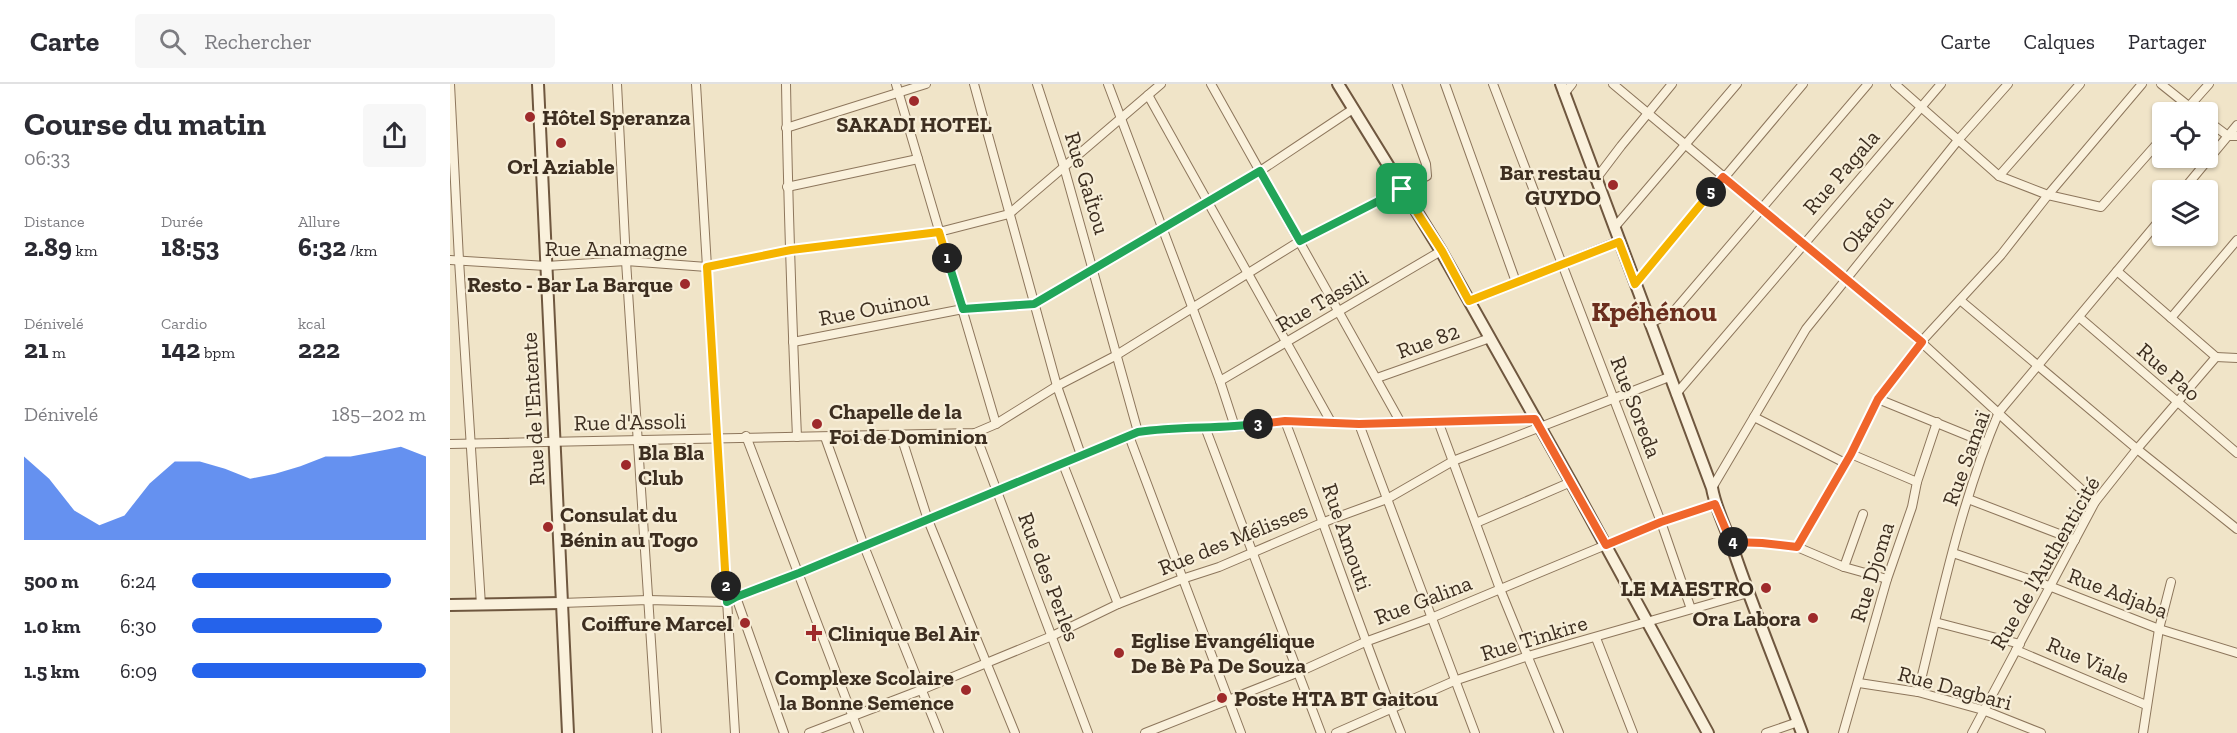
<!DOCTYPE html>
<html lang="fr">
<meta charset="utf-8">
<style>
:root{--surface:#fff;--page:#f7f7f7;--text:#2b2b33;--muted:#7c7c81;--line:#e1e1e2;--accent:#2563eb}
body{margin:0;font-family:"Zilla Slab",serif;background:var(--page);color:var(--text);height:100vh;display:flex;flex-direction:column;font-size:22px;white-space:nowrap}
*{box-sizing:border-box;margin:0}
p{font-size:20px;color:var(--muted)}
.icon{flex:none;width:33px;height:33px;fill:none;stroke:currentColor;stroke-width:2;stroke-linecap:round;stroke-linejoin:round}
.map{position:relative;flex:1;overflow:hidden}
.sheet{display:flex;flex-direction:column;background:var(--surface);width:450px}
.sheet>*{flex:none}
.tools{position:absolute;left:1702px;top:18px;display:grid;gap:12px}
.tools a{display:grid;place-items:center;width:66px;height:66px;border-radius:6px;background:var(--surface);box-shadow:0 2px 4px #0004;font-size:30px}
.pin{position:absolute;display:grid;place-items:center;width:51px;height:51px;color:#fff;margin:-26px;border-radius:12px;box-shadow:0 3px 9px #0006}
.km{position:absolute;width:30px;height:30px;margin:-15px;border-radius:50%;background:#222;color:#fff;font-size:16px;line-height:30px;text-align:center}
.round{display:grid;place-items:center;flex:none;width:63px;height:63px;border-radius:6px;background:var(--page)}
.head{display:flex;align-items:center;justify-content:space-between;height:102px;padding:0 24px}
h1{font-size:33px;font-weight:800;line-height:45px}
.stats{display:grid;grid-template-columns:repeat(3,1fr);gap:9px;height:102px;padding:6px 24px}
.stats div{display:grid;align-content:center}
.stats b{font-size:26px;font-weight:800}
.stats small{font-size:16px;font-weight:400}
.stats p{font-size:16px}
.chart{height:168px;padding:12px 24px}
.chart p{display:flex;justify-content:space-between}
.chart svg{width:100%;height:108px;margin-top:6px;fill:var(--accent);opacity:.7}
ul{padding:0 24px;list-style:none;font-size:20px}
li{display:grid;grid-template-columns:96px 72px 1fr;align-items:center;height:45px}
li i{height:15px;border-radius:8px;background:var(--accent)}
header{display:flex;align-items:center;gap:36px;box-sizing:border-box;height:84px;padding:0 30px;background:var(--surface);border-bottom:2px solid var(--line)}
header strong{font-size:28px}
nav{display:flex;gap:33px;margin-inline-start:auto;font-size:21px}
.search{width:420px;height:54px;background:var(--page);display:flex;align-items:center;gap:15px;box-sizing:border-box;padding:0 21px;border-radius:6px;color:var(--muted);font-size:22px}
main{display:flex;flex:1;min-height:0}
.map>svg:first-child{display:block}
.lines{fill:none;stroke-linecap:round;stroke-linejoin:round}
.street-casing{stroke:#8d765c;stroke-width:10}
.secondary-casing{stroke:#6f573f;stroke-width:14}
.street{stroke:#faf1dc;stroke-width:8}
.secondary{stroke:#faf1dc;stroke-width:10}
.split-1-casing{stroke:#fff;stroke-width:12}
.split-2-casing{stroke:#fff;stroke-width:12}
.split-3-casing{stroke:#fff;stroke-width:12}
.split-4-casing{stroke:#fff;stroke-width:12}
.split-5-casing{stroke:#fff;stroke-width:12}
.split-6-casing{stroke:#fff;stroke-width:12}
.split-1{stroke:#22a559;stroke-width:8}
.split-2{stroke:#f5b400;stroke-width:8}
.split-3{stroke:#22a559;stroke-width:8}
.split-4{stroke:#f0652b;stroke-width:8}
.split-5{stroke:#f0652b;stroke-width:8}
.split-6{stroke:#f5b400;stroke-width:8}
.poi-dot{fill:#9e2a2b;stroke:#f7eed8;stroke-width:2}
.labels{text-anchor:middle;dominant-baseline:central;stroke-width:4.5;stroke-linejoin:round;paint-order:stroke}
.poi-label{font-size:22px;font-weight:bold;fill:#3d2e20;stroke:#f7eed8;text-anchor:start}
.street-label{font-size:22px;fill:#3d2e20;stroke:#f7eed8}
.district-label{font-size:28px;font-weight:bold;fill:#6b2e1e;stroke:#f7eed8}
</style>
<header>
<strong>Carte</strong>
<div class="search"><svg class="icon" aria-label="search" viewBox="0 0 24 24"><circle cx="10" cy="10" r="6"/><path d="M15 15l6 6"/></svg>Rechercher</div>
<nav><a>Carte</a><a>Calques</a><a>Partager</a></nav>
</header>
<main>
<section class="sheet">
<div class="head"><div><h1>Course du matin</h1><p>06:33</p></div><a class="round"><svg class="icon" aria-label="share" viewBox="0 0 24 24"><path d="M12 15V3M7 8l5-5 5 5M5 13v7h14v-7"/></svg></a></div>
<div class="stats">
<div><p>Distance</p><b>2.89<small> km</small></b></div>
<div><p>Durée</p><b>18:53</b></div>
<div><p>Allure</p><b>6:32<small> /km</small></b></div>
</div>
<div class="stats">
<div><p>Dénivelé</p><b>21<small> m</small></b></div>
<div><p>Cardio</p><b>142<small> bpm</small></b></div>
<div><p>kcal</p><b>222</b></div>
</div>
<div class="chart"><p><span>Dénivelé</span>185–202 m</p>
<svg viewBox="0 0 160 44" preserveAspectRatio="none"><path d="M0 44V10L10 19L20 32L30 38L40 34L50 21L60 12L70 12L80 15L90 19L100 17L110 14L120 10L130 10L140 8L150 6L160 10V44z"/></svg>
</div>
<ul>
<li><b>500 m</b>6:24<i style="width:85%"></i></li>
<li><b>1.0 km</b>6:30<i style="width:81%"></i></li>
<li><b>1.5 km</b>6:09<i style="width:100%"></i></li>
</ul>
</section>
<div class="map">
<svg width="1787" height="649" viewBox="0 0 1787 649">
<rect width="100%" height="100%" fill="#f0e4c8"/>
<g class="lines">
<defs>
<g id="street">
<polyline points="0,0 9,176 31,521"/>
<polyline points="167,0 176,177 207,649"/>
<polyline points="246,0 285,649"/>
<path d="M336,0C338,118 342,235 347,353"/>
<polyline points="446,0 546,340"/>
<polyline points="524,0 607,302 631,371"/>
<polyline points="587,0 614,83 688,348"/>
<polyline points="658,0 770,297 785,343"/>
<polyline points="761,0 951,339"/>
<polyline points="995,0 1066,198"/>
<polyline points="1043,0 1211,438 1241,525"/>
<polyline points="1163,0 1471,258 1645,418"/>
<polyline points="1445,0 1549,92 1598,111 1651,123 1713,53"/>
<polyline points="1711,0 1746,28"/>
<polyline points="1114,10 1122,0"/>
<polyline points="698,11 881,338"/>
<polyline points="1734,28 1759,0"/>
<polyline points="1758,37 1778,52 1787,52"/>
<polyline points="336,44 476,0"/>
<polyline points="1549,92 1630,0"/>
<polyline points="1146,95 1171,62 1222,0"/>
<polyline points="337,103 468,75"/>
<polyline points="1733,106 1787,41"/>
<polyline points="1164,144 1287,0"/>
<polyline points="0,176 96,182 176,177 257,183 341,166 489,148 559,130 711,0"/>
<polyline points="1667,187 1766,273"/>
<polyline points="1185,200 1353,0"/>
<polyline points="1510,216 1687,365 1787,445"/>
<polyline points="1019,217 1169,157"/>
<polyline points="1629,233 1787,369"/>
<polyline points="1721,234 1787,156"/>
<polyline points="1199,240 1224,227 1418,0"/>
<polyline points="343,258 513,225 584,220 810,87 903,25"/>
<polyline points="1766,273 1787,274"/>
<polyline points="927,294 1040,254"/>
<polyline points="770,297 991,167"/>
<polyline points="1226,310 1491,0"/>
<polyline points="1428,315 1536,359"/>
<polyline points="1304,333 1395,379"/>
<path d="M835,337C875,441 910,546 951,649"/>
<polyline points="988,337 1050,505 1109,649"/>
<polyline points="909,340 1025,649"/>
<polyline points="755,343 871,649"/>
<polyline points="525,349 638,649"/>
<polyline points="296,352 409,649"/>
<polyline points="451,352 478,436 565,649"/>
<polyline points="679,352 791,649"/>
<polyline points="375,353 414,462 489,649"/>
<polyline points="0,360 525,349 546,340 607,302 665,272 850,157 977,92 976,80 947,0"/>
<polyline points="1401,370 1467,398"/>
<polyline points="613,380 668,520"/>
<polyline points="1262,404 1356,245 1509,55 1558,0"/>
<polyline points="1518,415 1625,456"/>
<polyline points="1026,439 1121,398"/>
<polyline points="1281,458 1312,459 1347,463 1394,483 1437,495"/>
<polyline points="1347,463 1401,370 1428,315 1471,258 1551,171 1598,111 1692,0"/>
<polyline points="1503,469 1599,502 1709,545 1787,569"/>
<polyline points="1394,483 1413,430"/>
<polyline points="286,513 334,649"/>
<polyline points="111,519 198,516 277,518 286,513 349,489 688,348 721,344 785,343 835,337 909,340 1085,335"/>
<polyline points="1485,538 1570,560"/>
<polyline points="1146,554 1183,649"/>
<polyline points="1566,566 1696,621"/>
<polyline points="1409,599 1468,608 1533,626 1591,649"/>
<path d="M1468,608C1491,514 1511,417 1549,328L1713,132"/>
<polyline points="359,649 471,606 602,552 668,520 732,495 769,483 874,438 937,415 1003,377 1219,293"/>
<polyline points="695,649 849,588 915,558 981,534 1211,438 1265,420"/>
<polyline points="886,649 1004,597 1078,572 1298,509"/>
<polyline points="1316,649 1348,638"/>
<polyline points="1393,649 1437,495 1462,423 1467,398 1487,338"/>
<polyline points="1522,649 1645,418 1687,365 1766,273"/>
<polyline points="1693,649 1709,545 1721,498"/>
</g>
<g id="secondary">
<polyline points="88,0 118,649"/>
<polyline points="888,0 991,167 1121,398 1258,649"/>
<path d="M1111,0L1262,404C1266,426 1276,444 1283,465C1304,527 1329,587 1352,649"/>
<polyline points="0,521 111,519"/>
</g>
</defs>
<use href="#street" class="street-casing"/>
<use href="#secondary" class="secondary-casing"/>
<use href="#street" class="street"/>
<use href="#secondary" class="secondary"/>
</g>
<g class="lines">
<defs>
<polyline id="split-1" points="497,174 513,225 584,220 810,87 850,157 952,105"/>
<polyline id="split-2" points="276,502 257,183 341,166 489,148 497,174"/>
<path id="split-3" d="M276,502L277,518L286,513L349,489L688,348C728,342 768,345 808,340"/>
<polyline id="split-4" points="808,340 835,337 909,340 1085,335 1156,461 1211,438 1265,420 1281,458 1283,458"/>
<polyline id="split-5" points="1261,108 1273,93 1472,258 1428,315 1401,370 1347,463 1312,459 1283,458"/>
<polyline id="split-6" points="952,105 992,167 1019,217 1169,158 1185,200 1261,108"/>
</defs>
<use href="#split-1" class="split-1-casing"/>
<use href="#split-2" class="split-2-casing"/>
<use href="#split-3" class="split-3-casing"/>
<use href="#split-4" class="split-4-casing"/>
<use href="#split-5" class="split-5-casing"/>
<use href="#split-6" class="split-6-casing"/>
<use href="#split-1" class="split-1"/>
<use href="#split-2" class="split-2"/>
<use href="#split-3" class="split-3"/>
<use href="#split-4" class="split-4"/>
<use href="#split-5" class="split-5"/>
<use href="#split-6" class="split-6"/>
</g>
<g class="poi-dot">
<circle cx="464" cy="17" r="6"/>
<circle cx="80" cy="33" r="6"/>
<circle cx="111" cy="59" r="6"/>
<circle cx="1163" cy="101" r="6"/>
<circle cx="235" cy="200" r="6"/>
<circle cx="367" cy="340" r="6"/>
<circle cx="176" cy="381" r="6"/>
<circle cx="98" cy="443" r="6"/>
<circle cx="1316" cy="504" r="6"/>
<circle cx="1363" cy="534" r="6"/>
<circle cx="295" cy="539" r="6"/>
<path d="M361 540h6v6h6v6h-6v6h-6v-6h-6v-6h6z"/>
<circle cx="669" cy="569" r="6"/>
<circle cx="516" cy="606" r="6"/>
<circle cx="772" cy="614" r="6"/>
</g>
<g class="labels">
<g class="poi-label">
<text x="92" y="33">Hôtel Speranza</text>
<text x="464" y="40" text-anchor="middle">SAKADI HOTEL</text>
<text x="111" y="82" text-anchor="middle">Orl Aziable</text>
<text x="1151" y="88" text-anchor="end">Bar restau<tspan x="1151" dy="25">GUYDO</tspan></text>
<text x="223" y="200" text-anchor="end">Resto - Bar La Barque</text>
<text x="379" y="327">Chapelle de la<tspan x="379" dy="25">Foi de Dominion</tspan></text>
<text x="188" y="368">Bla Bla<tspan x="188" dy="25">Club</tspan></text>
<text x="110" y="430">Consulat du<tspan x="110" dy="25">Bénin au Togo</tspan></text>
<text x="1304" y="504" text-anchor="end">LE MAESTRO</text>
<text x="1351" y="534" text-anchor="end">Ora Labora</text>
<text x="283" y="539" text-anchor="end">Coiffure Marcel</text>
<text x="378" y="549">Clinique Bel Air</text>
<text x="681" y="556">Eglise Evangélique<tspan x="681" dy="25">De Bè Pa De Souza</tspan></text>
<text x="504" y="593" text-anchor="end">Complexe Scolaire<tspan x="504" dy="25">la Bonne Semence</tspan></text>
<text x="784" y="614">Poste HTA BT Gaitou</text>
</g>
<g class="street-label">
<text transform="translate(1391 88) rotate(-49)">Rue Pagala</text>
<text transform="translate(637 99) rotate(73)">Rue GaÏtou</text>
<text transform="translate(1417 140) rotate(-51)">Okafou</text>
<text x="166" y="164">Rue Anamagne</text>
<text transform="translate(872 217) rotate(-30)">Rue Tassili</text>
<text transform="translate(424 224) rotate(-11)">Rue Ouinou</text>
<text transform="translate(978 257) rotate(-20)">Rue 82</text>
<text transform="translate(1719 288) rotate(41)">Rue Pao</text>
<text transform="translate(1186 323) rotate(69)">Rue Soreda</text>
<text transform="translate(83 325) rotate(-93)">Rue de l'Entente</text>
<text transform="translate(180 338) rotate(-1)">Rue d'Assoli</text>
<text transform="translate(1516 374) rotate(-70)">Rue Samaï</text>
<text transform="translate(897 453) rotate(71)">Rue Amouti</text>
<text transform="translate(783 455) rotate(-22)">Rue des Mélisses</text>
<text transform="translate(1595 479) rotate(-60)">Rue de l'Authenticité</text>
<text transform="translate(1422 488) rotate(-73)">Rue Djoma</text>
<text transform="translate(599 493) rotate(69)">Rue des Perles</text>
<text transform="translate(1668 509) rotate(21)">Rue Adjaba</text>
<text transform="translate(973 516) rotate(-21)">Rue Galina</text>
<text transform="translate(1084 554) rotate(-17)">Rue Tinkire</text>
<text transform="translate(1638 576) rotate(23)">Rue Viale</text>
<text transform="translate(1505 604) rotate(15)">Rue Dagbari</text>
</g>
<g class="district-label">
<text x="1204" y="227">Kpéhénou</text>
</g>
</g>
</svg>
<div class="tools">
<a><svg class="icon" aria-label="locate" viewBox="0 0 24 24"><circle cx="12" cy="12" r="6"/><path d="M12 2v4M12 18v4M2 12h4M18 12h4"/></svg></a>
<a><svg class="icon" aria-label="layers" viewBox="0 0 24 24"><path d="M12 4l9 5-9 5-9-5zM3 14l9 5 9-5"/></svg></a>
</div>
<div class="pin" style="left:952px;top:105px;background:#1e9e55"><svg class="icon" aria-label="arrive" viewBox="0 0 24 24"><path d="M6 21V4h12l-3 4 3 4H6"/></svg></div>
<b class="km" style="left:497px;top:174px">1</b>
<b class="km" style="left:276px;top:502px">2</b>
<b class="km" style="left:808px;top:340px">3</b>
<b class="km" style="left:1283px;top:458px">4</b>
<b class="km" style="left:1261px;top:108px">5</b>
</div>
</main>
